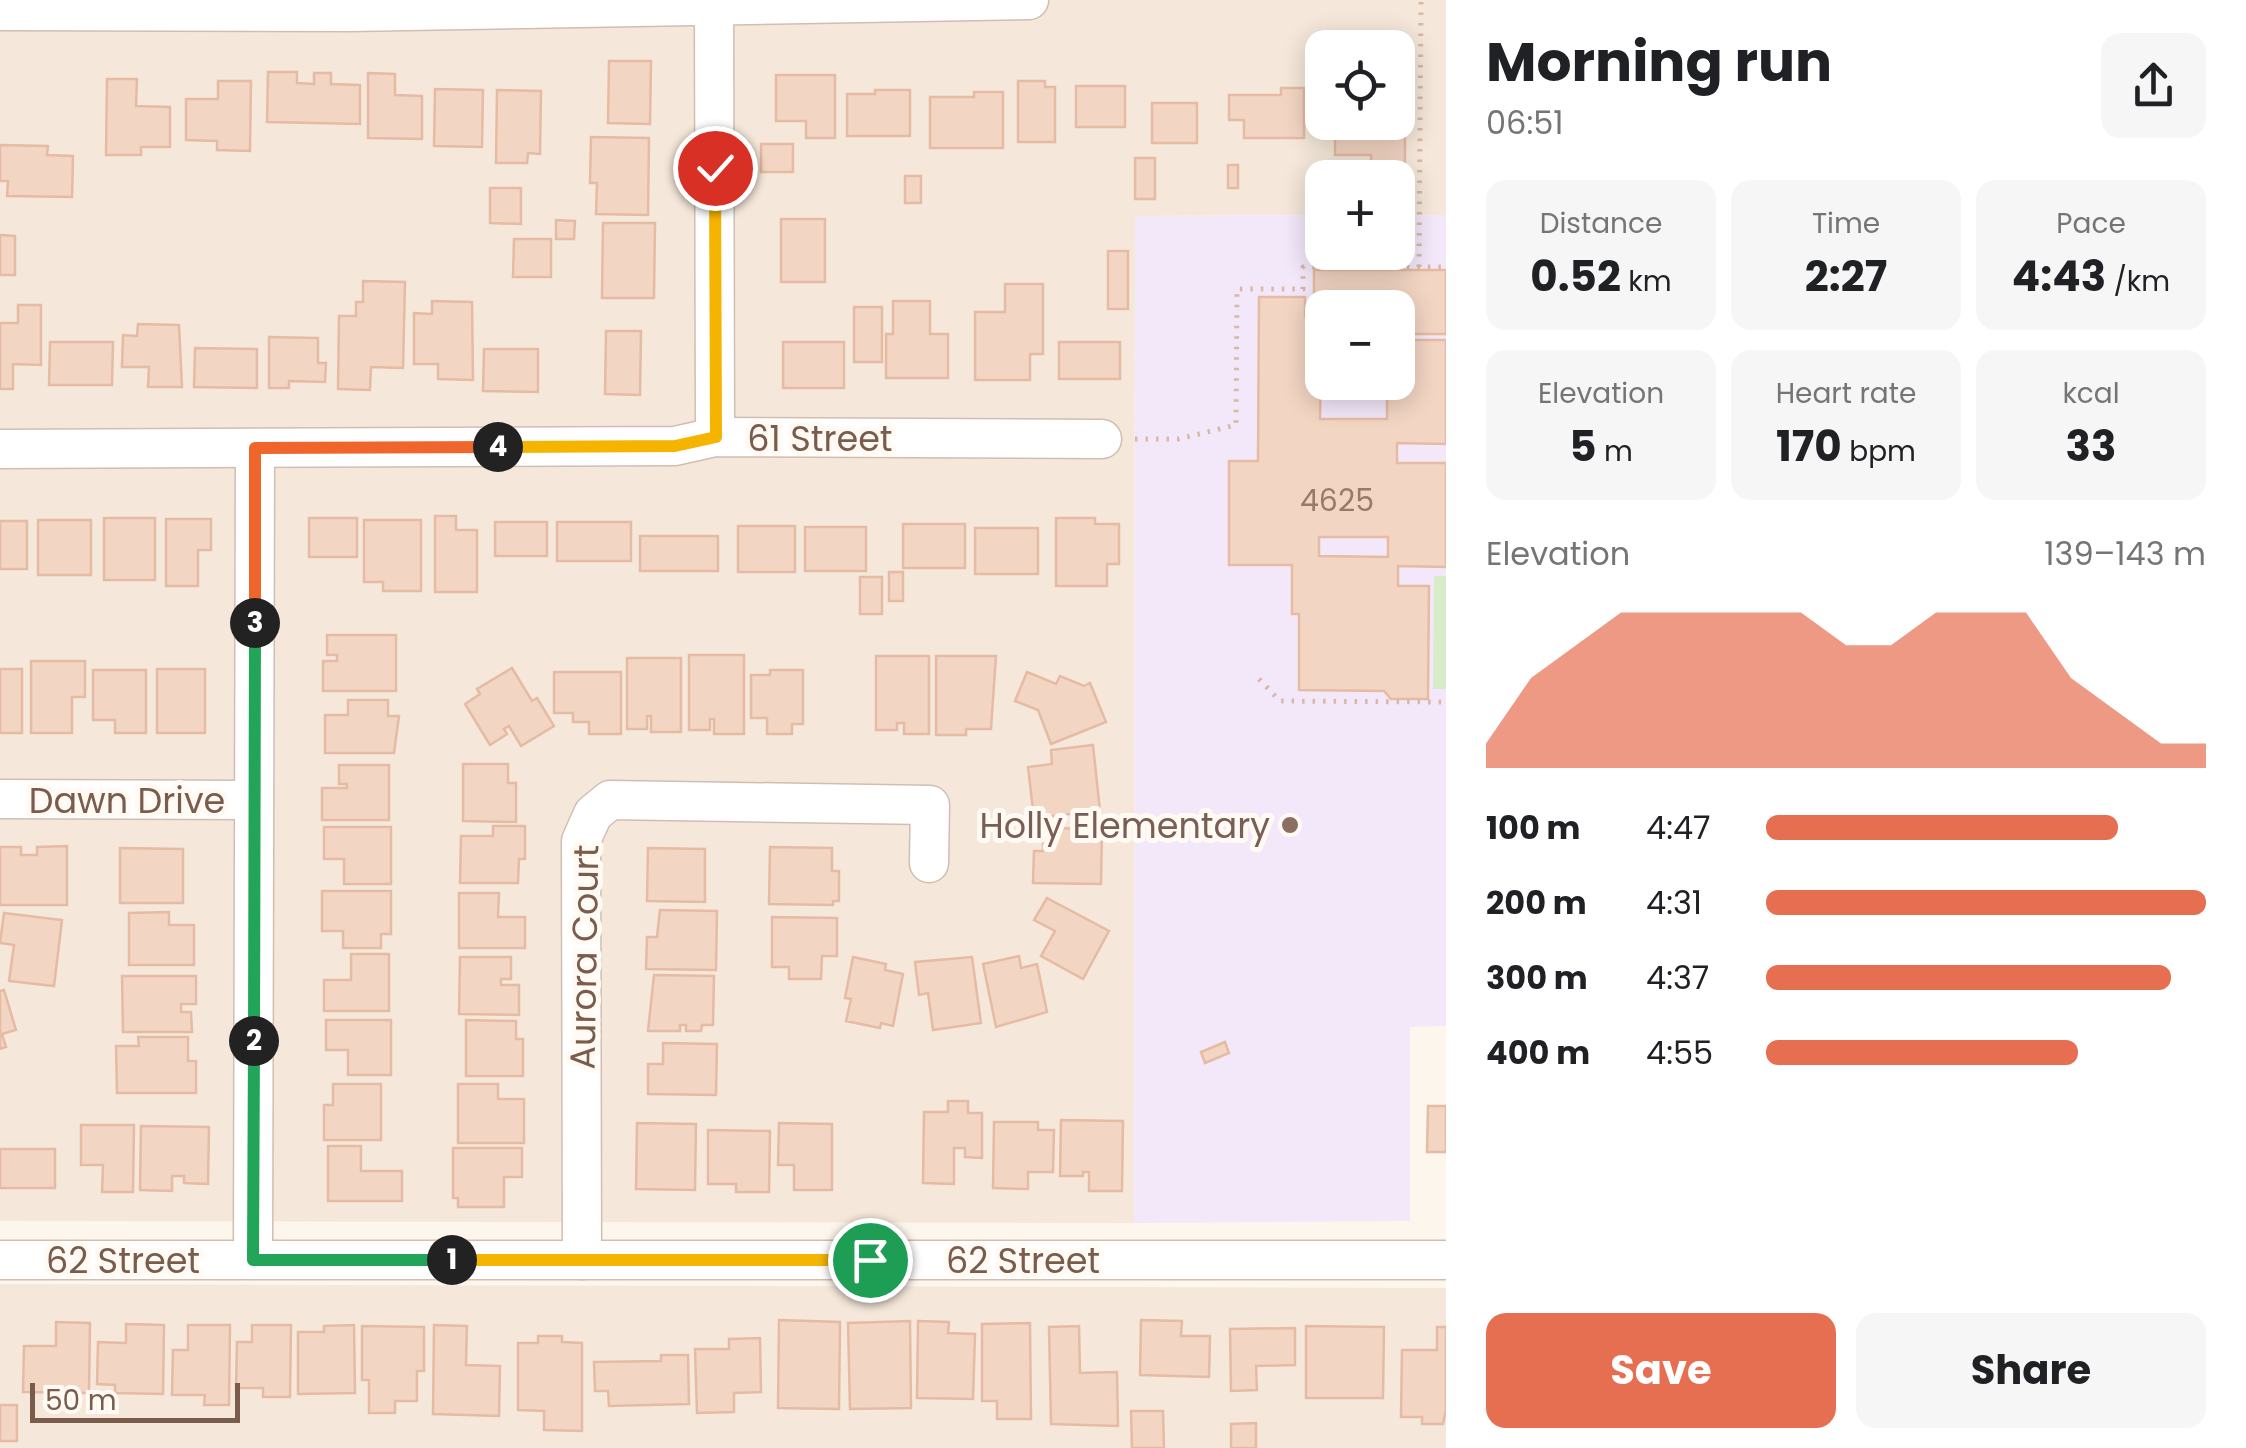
<!DOCTYPE html>
<meta charset="utf-8">
<style>
:root{--surface:#fff;--page:#f6f6f6;--text:#202124;--muted:#757577;--accent:#e76f51}
body{margin:0;font-family:Poppins,sans-serif;background:var(--page);color:var(--text);height:100vh;display:flex;flex-direction:column;font-size:38px;white-space:nowrap}
*{box-sizing:border-box;margin:0}
p{font-size:32px;color:var(--muted)}
.icon{flex:none;width:55px;height:55px;fill:none;stroke:currentColor;stroke-width:2;stroke-linecap:round;stroke-linejoin:round}
.map{position:relative;flex:1;overflow:hidden}
.drawer{display:flex;flex-direction:column;background:var(--surface);width:800px}
.drawer>*{flex:none}
.tools{position:absolute;left:1305px;top:30px;display:grid;gap:20px}
.tools a{display:grid;place-items:center;width:110px;height:110px;border-radius:20px;background:var(--surface);box-shadow:0 5px 25px #0003;font-size:50px}
.scale{position:absolute;left:30px;bottom:25px;width:210px;box-sizing:border-box;padding-left:10px;border:5px solid #7a5c4d;border-top:0;font-size:28px;line-height:35px;white-space:nowrap;color:#7a5c4d;-webkit-text-stroke:8px #fffaf3;paint-order:stroke}
.pin{position:absolute;display:grid;place-items:center;width:85px;height:85px;color:#fff;margin:-42px;border:5px solid #fff;border-radius:50%;box-shadow:0 2px 10px #0007}
.km{position:absolute;width:50px;height:50px;margin:-25px;border-radius:50%;background:#222;color:#fff;font-size:28px;line-height:50px;text-align:center}
.round{display:grid;place-items:center;flex:none;width:105px;height:105px;border-radius:20px;background:var(--page)}
.head{display:flex;align-items:center;justify-content:space-between;height:170px;padding:0 40px}
h1{font-size:55px;font-weight:700;line-height:75px}
.metrics{display:grid;grid-template-columns:repeat(3,1fr);gap:15px;height:170px;padding:10px 40px}
.metrics div{display:grid;align-content:center;border-radius:20px;background:var(--page);text-align:center}
.metrics b{font-size:42px;font-weight:700}
.metrics small{font-size:28px;font-weight:400}
.metrics p{font-size:28px}
.chart{height:280px;padding:20px 40px}
.chart p{display:flex;justify-content:space-between}
.chart svg{width:100%;height:180px;margin-top:10px;fill:var(--accent);opacity:.7}
.primary-button{display:flex;gap:20px;margin-top:auto;padding:20px 40px}
.primary-button a{flex:1;height:115px;border-radius:20px;background:var(--accent);color:#fff;font-size:40px;font-weight:700;line-height:115px;text-align:center}
.primary-button a+a{background:var(--page);color:var(--text)}
ul{padding:0 40px;list-style:none;font-size:32px}
li{display:grid;grid-template-columns:160px 120px 1fr;align-items:center;height:75px}
li i{height:25px;border-radius:12px;background:var(--accent)}
main{display:flex;flex:1;min-height:0}
.map>svg:first-child{display:block}
.residential{fill:#f5e8da;fill-rule:evenodd}
.education{fill:#f3e8fa;fill-rule:evenodd}
.green{fill:#d8ecc9}
.building{fill:#f3d5c3;stroke:#e6bba3;stroke-width:2.5;fill-rule:evenodd}
.lines{fill:none;stroke-linecap:round;stroke-linejoin:round}
.minor-casing{stroke:#d1beb0;stroke-width:41}
.path{stroke:#d9b8a5;stroke-width:5;stroke-dasharray:2.5 8;stroke-linecap:butt}
.minor{stroke:#fff;stroke-width:38}
.split-1-casing{stroke:#fff;stroke-width:20}
.split-2-casing{stroke:#fff;stroke-width:20}
.split-3-casing{stroke:#fff;stroke-width:20}
.split-4-casing{stroke:#fff;stroke-width:20}
.split-5-casing{stroke:#fff;stroke-width:20}
.split-1{stroke:#f5b400;stroke-width:12}
.split-2{stroke:#22a559;stroke-width:12}
.split-3{stroke:#22a559;stroke-width:12}
.split-4{stroke:#f0652b;stroke-width:12}
.split-5{stroke:#f5b400;stroke-width:12}
.education-dot{fill:#8d6e63;stroke:#fffaf3;stroke-width:4}
.labels{text-anchor:middle;dominant-baseline:central;stroke-width:10;stroke-linejoin:round;paint-order:stroke}
.number-label{font-size:30px;fill:#987a6a}
.street-label{font-size:35px;fill:#7a5c4d;stroke:#fffaf3}
.education-label{font-size:35px;fill:#785e54;stroke:#fffaf3;text-anchor:end}
</style>
<main>
<div class="map">
<svg width="1446" height="1448" viewBox="0 0 1446 1448">
<rect width="100%" height="100%" fill="#fdf6ec"/>
<g class="residential">
<path d="M0,0H1446V215H1398V178H1322V215L1135,216L1134,1223L0,1221ZM1322,48H1398V122H1322Z"/>
<polygon points="0,1284 1446,1288 1446,1448 0,1448"/>
</g>
<path class="education" d="M1322,215V252H1398V215H1446V1026L1410,1027V1221L1134,1223L1135,216ZM1322,308H1398V382H1322Z"/>
<polygon class="green" points="1434,576 1446,576 1446,689 1433,689"/>
<g class="building">
<polygon points="609,61 651,61 650,124 608,123"/>
<polygon points="268,72 297,72 297,83 314,84 314,73 331,73 331,84 360,85 360,124 267,122"/>
<polygon points="368,73 395,74 395,95 422,96 422,139 368,138"/>
<polygon points="776,75 835,75 835,138 806,138 806,121 776,121"/>
<polygon points="107,79 137,79 136,106 170,107 170,147 141,147 141,155 106,155"/>
<polygon points="218,81 251,81 250,151 217,150 217,141 186,140 186,99 218,99"/>
<polygon points="1018,81 1045,81 1045,87 1055,87 1055,142 1018,142"/>
<rect x="1076" y="86" width="49" height="41"/>
<polygon points="1281,88 1304,88 1304,138 1244,138 1244,120 1229,120 1229,95 1281,95"/>
<polygon points="435,89 483,90 482,147 434,146"/>
<polygon points="497,90 541,91 540,154 528,153 527,163 496,163"/>
<polygon points="875,90 910,90 910,136 847,136 847,94 875,94"/>
<polygon points="974,92 1003,92 1003,148 930,148 930,97 974,97"/>
<rect x="1152" y="103" width="45" height="40"/>
<polygon points="1398,105 1405,105 1405,167 1371,167 1371,155 1335,155 1335,122 1398,122"/>
<polygon points="591,137 649,138 648,215 596,214 597,183 590,183"/>
<rect x="761" y="144" width="32" height="28"/>
<polygon points="0,145 48,146 47,155 73,156 72,197 7,196 8,181 0,181"/>
<rect x="1135" y="158" width="20" height="41"/>
<rect x="1228" y="165" width="10" height="23"/>
<rect x="905" y="176" width="16" height="27"/>
<polygon points="490,188 521,188 521,224 490,223"/>
<rect x="781" y="219" width="44" height="63"/>
<polygon points="556,220 575,221 574,239 556,239"/>
<polygon points="603,223 655,223 654,298 602,298"/>
<polygon points="0,235 15,236 15,275 0,275"/>
<polygon points="514,239 551,239 551,277 513,277"/>
<rect x="1108" y="251" width="20" height="58"/>
<path d="M1314,270H1446V334H1399V340H1446V444L1397,443V463H1446V567L1398,566V586H1429L1428,699H1391L1384,691L1299,690V614H1292V565H1229V461H1258L1259,297H1305V316H1314ZM1322,308H1398V382H1387V419H1320ZM1319,537H1388V557L1319,556Z"/>
<polygon points="363,281 405,282 403,368 371,367 370,390 338,389 339,316 356,316 356,302 363,302"/>
<polygon points="1005,284 1043,284 1043,354 1030,354 1030,380 975,380 975,312 1005,312"/>
<polygon points="432,301 472,302 473,380 438,379 438,364 414,364 414,313 432,314"/>
<polygon points="893,301 930,301 930,334 948,334 948,378 886,378 886,334 893,334"/>
<polygon points="18,305 41,305 41,365 13,364 13,389 0,389 0,323 18,323"/>
<rect x="854" y="307" width="28" height="55"/>
<polygon points="138,324 179,325 182,387 148,387 149,367 122,367 123,335 137,336"/>
<polygon points="606,331 641,331 640,395 605,394"/>
<polygon points="269,337 318,338 318,363 326,363 325,382 289,381 289,388 269,388"/>
<polygon points="50,342 113,342 112,385 49,385"/>
<rect x="783" y="342" width="61" height="46"/>
<rect x="1059" y="342" width="61" height="37"/>
<polygon points="195,348 257,349 257,388 194,387"/>
<polygon points="484,349 538,349 538,392 483,391"/>
<polygon points="435,516 456,516 456,530 477,530 477,592 435,592"/>
<rect x="104" y="518" width="51" height="62"/>
<rect x="309" y="518" width="48" height="39"/>
<polygon points="1056,518 1095,518 1095,524 1119,524 1119,564 1107,564 1107,586 1056,586"/>
<polygon points="166,519 211,519 211,550 198,550 198,586 166,586"/>
<rect x="38" y="520" width="53" height="55"/>
<polygon points="364,520 421,520 421,591 383,591 383,582 364,582"/>
<rect x="0" y="521" width="27" height="48"/>
<rect x="495" y="522" width="52" height="34"/>
<rect x="557" y="522" width="74" height="39"/>
<rect x="903" y="524" width="62" height="44"/>
<rect x="738" y="526" width="57" height="46"/>
<rect x="805" y="527" width="61" height="44"/>
<rect x="975" y="528" width="63" height="46"/>
<rect x="640" y="536" width="78" height="35"/>
<rect x="889" y="572" width="14" height="29"/>
<rect x="860" y="577" width="22" height="37"/>
<polygon points="327,635 396,635 396,691 323,691 323,661 337,661 337,655 327,655"/>
<polygon points="689,655 744,655 744,734 714,734 714,719 710,719 710,730 689,730"/>
<polygon points="876,656 929,656 929,734 904,734 904,723 897,723 897,730 876,730"/>
<polygon points="936,656 996,656 991,729 966,729 966,735 936,735"/>
<polygon points="627,658 681,658 681,732 651,732 651,716 647,716 647,729 627,729"/>
<polygon points="31,661 85,661 85,697 72,697 72,733 31,733"/>
<polygon points="512,668 532,701 537,698 554,726 521,746 509,726 504,729 507,734 490,745 465,704 480,694 477,689"/>
<rect x="0" y="669" width="22" height="64"/>
<rect x="157" y="669" width="48" height="64"/>
<polygon points="93,670 146,670 146,733 115,733 115,720 93,720"/>
<polygon points="770,670 803,670 803,724 792,724 792,734 767,734 767,718 751,718 751,675 770,675"/>
<polygon points="554,672 621,672 621,734 589,734 589,722 573,722 573,713 554,713"/>
<polygon points="1027,672 1056,684 1060,676 1084,686 1090,683 1106,722 1051,744 1038,710 1015,701"/>
<polygon points="348,700 388,700 388,716 399,716 394,753 325,753 325,715 348,715"/>
<polygon points="1093,745 1100,811 1034,818 1028,767 1052,764 1051,750"/>
<polygon points="463,764 508,764 508,783 516,783 516,822 463,821"/>
<polygon points="339,765 389,765 389,820 322,820 322,788 347,788 347,784 339,784"/>
<polygon points="493,826 525,826 525,859 519,859 518,883 460,883 461,836 493,836"/>
<polygon points="324,827 391,827 391,884 344,884 344,859 324,859"/>
<polygon points="1043,828 1102,829 1101,884 1033,883 1034,851 1043,851"/>
<polygon points="67,846 67,905 0,905 0,847 21,847 21,855 37,855 37,847"/>
<polygon points="770,847 832,848 832,871 839,871 839,901 833,901 833,905 769,904"/>
<polygon points="120,848 183,849 183,903 120,903"/>
<polygon points="648,848 705,849 705,902 647,901"/>
<polygon points="322,891 391,891 391,934 381,934 381,948 343,948 343,931 322,931"/>
<polygon points="459,893 499,893 498,917 525,917 525,948 459,948"/>
<polygon points="1047,898 1109,931 1083,979 1041,956 1055,931 1034,920"/>
<polygon points="660,910 717,911 716,970 646,969 647,937 657,937"/>
<polygon points="169,912 169,925 194,925 194,965 129,965 129,913"/>
<polygon points="4,913 62,920 54,986 9,981 14,945 0,943"/>
<polygon points="772,917 837,918 837,956 822,956 821,979 789,979 789,967 772,967"/>
<polygon points="351,954 389,954 389,1011 324,1011 324,980 351,980"/>
<polygon points="1019,956 1021,968 1037,964 1047,1012 996,1027 983,964"/>
<polygon points="460,957 511,957 511,979 501,979 501,985 519,985 519,1015 459,1014"/>
<polygon points="853,957 886,964 885,970 903,974 893,1026 881,1023 880,1028 846,1021 851,999 845,998"/>
<polygon points="972,957 981,1023 933,1030 928,993 919,995 915,962"/>
<polygon points="654,975 714,976 713,1025 702,1025 701,1031 686,1031 686,1025 680,1025 680,1031 648,1031"/>
<polygon points="122,976 196,976 196,1004 181,1004 181,1012 191,1012 192,1032 123,1032"/>
<polygon points="4,990 16,1030 2,1034 6,1047 0,1049 0,991"/>
<polygon points="326,1020 391,1020 391,1075 348,1075 348,1050 326,1050"/>
<polygon points="466,1020 516,1021 516,1039 523,1039 523,1076 466,1076"/>
<polygon points="138,1037 188,1037 188,1061 196,1061 196,1093 117,1093 116,1046 139,1046"/>
<polygon points="1225,1042 1229,1053 1205,1063 1201,1052"/>
<polygon points="663,1043 717,1044 716,1095 648,1094 648,1064 663,1064"/>
<polygon points="333,1084 381,1084 381,1140 324,1140 324,1105 333,1105"/>
<polygon points="458,1084 498,1084 498,1099 524,1099 524,1143 458,1143"/>
<polygon points="948,1101 968,1101 968,1113 982,1113 982,1158 965,1157 965,1148 954,1148 954,1184 923,1183 924,1112 948,1112"/>
<polygon points="1428,1106 1446,1106 1446,1152 1427,1152"/>
<polygon points="1061,1120 1123,1121 1122,1191 1089,1191 1089,1172 1083,1172 1083,1176 1060,1176"/>
<polygon points="994,1122 1038,1122 1038,1130 1054,1130 1053,1172 1028,1172 1028,1189 993,1188"/>
<polygon points="637,1123 696,1124 695,1190 636,1189"/>
<polygon points="779,1123 832,1124 832,1190 794,1190 794,1165 778,1165"/>
<polygon points="81,1125 134,1125 133,1192 102,1192 103,1165 81,1165"/>
<polygon points="141,1126 209,1127 208,1184 184,1183 184,1176 172,1176 172,1191 140,1190"/>
<polygon points="708,1130 770,1131 769,1192 736,1192 736,1184 708,1184"/>
<polygon points="328,1146 361,1146 361,1171 402,1171 402,1201 328,1201"/>
<polygon points="453,1148 522,1148 522,1177 504,1177 504,1207 458,1207 458,1198 453,1198"/>
<rect x="0" y="1149" width="55" height="39"/>
<polygon points="779,1320 840,1322 839,1409 778,1408"/>
<polygon points="1141,1320 1182,1321 1181,1336 1210,1336 1209,1377 1140,1375"/>
<polygon points="910,1321 911,1408 850,1409 848,1323"/>
<polygon points="918,1321 949,1322 948,1333 975,1334 973,1399 917,1398"/>
<polygon points="56,1322 90,1323 89,1393 23,1392 24,1346 56,1346"/>
<polygon points="1030,1323 1031,1419 997,1419 997,1401 982,1401 982,1324"/>
<polygon points="126,1324 164,1325 163,1394 115,1393 115,1385 97,1384 98,1342 126,1343"/>
<polygon points="188,1325 230,1325 229,1405 204,1405 205,1395 172,1395 173,1350 188,1350"/>
<polygon points="252,1325 291,1325 290,1397 263,1397 263,1388 236,1388 237,1342 252,1342"/>
<polygon points="354,1325 355,1393 298,1394 298,1332 324,1332 324,1326"/>
<polygon points="434,1325 467,1326 466,1365 500,1366 499,1416 433,1414"/>
<polygon points="362,1326 424,1327 424,1371 417,1371 417,1401 395,1401 395,1413 369,1413 369,1380 362,1380"/>
<polygon points="1079,1326 1080,1373 1117,1372 1118,1426 1051,1424 1049,1327"/>
<polygon points="1306,1326 1384,1327 1383,1398 1306,1398"/>
<polygon points="1437,1327 1446,1327 1446,1410 1443,1424 1422,1424 1422,1417 1401,1417 1402,1350 1437,1350"/>
<polygon points="1295,1328 1295,1365 1256,1366 1257,1390 1231,1391 1230,1329"/>
<polygon points="538,1336 562,1336 562,1342 582,1343 582,1431 544,1430 544,1411 518,1410 518,1343 538,1343"/>
<polygon points="760,1338 761,1392 734,1393 734,1412 697,1413 695,1349 729,1349 729,1339"/>
<polygon points="661,1355 688,1355 689,1404 609,1406 608,1391 595,1391 594,1362 661,1361"/>
<rect x="0" y="1405" width="17" height="36"/>
<polygon points="1131,1411 1163,1411 1164,1448 1132,1448"/>
<polygon points="1256,1423 1256,1448 1231,1448 1231,1424"/>
</g>
<g class="lines">
<defs>
<g id="minor">
<polyline points="714,3 715,437"/>
<polyline points="0,11 349,12 1029,0"/>
<polyline points="0,449 675,446 715,437 1102,439"/>
<polyline points="0,799 254,800"/>
<polyline points="253,1259 255,449"/>
<polyline points="0,1260 1446,1260"/>
<polyline points="582,1260 581,841 593,814 610,800 930,805 929,863"/>
</g>
</defs>
<use href="#minor" class="minor-casing"/>
<g class="path">
<polyline points="1419,267 1421,0"/>
<polyline points="1135,439 1178,439 1236,425 1237,289 1303,289 1303,267 1446,267"/>
<polyline points="1259,679 1280,701 1446,702"/>
</g>
<use href="#minor" class="minor"/>
</g>
<g class="lines">
<defs>
<polyline id="split-1" points="452,1260 870,1260"/>
<polyline id="split-2" points="254,1041 253,1260 452,1260"/>
<polyline id="split-3" points="254,1041 255,623"/>
<polyline id="split-4" points="255,623 255,448 498,447"/>
<polyline id="split-5" points="498,447 675,446 716,437 715,168"/>
</defs>
<use href="#split-1" class="split-1-casing"/>
<use href="#split-2" class="split-2-casing"/>
<use href="#split-3" class="split-3-casing"/>
<use href="#split-4" class="split-4-casing"/>
<use href="#split-5" class="split-5-casing"/>
<use href="#split-1" class="split-1"/>
<use href="#split-2" class="split-2"/>
<use href="#split-3" class="split-3"/>
<use href="#split-4" class="split-4"/>
<use href="#split-5" class="split-5"/>
</g>
<circle class="education-dot" cx="1290" cy="825" r="10"/>
<g class="labels">
<g class="number-label">
<text x="1337" y="500">4625</text>
</g>
<g class="street-label">
<text x="820" y="438">61 Street</text>
<text x="127" y="800">Dawn Drive</text>
<text transform="translate(584 957) rotate(-89)">Aurora Court</text>
<text x="123" y="1260">62 Street</text>
<text x="1023" y="1260">62 Street</text>
</g>
<g class="education-label">
<text x="1270" y="825">Holly Elementary</text>
</g>
</g>
</svg>
<div class="tools">
<a><svg class="icon" aria-label="locate" viewBox="0 0 24 24"><circle cx="12" cy="12" r="6"/><path d="M12 2v4M12 18v4M2 12h4M18 12h4"/></svg></a>
<a>+</a>
<a>−</a>
</div>
<div class="scale">50 m</div>
<div class="pin" style="left:870px;top:1260px;background:#1e9e55"><svg class="icon" aria-label="arrive" viewBox="0 0 24 24"><path d="M6 21V4h12l-3 4 3 4H6"/></svg></div>
<div class="pin" style="left:715px;top:168px;background:#d93025"><svg class="icon" aria-label="check" viewBox="0 0 24 24"><path d="M5 12l5 5 9-10"/></svg></div>
<b class="km" style="left:452px;top:1260px">1</b>
<b class="km" style="left:254px;top:1041px">2</b>
<b class="km" style="left:255px;top:623px">3</b>
<b class="km" style="left:498px;top:447px">4</b>
</div>
<section class="drawer">
<div class="head"><div><h1>Morning run</h1><p>06:51</p></div><a class="round"><svg class="icon" aria-label="share" viewBox="0 0 24 24"><path d="M12 15V3M7 8l5-5 5 5M5 13v7h14v-7"/></svg></a></div>
<div class="metrics">
<div><p>Distance</p><b>0.52<small> km</small></b></div>
<div><p>Time</p><b>2:27</b></div>
<div><p>Pace</p><b>4:43<small> /km</small></b></div>
</div>
<div class="metrics">
<div><p>Elevation</p><b>5<small> m</small></b></div>
<div><p>Heart rate</p><b>170<small> bpm</small></b></div>
<div><p>kcal</p><b>33</b></div>
</div>
<div class="chart"><p><span>Elevation</span>139–143 m</p>
<svg viewBox="0 0 160 44" preserveAspectRatio="none"><path d="M0 44V38L10 22L20 14L30 6L40 6L50 6L60 6L70 6L80 14L90 14L100 6L110 6L120 6L130 22L140 30L150 38L160 38V44z"/></svg>
</div>
<ul>
<li><b>100 m</b>4:47<i style="width:80%"></i></li>
<li><b>200 m</b>4:31<i style="width:100%"></i></li>
<li><b>300 m</b>4:37<i style="width:92%"></i></li>
<li><b>400 m</b>4:55<i style="width:71%"></i></li>
</ul>
<div class="primary-button"><a>Save</a><a>Share</a></div>
</section>
</main>
